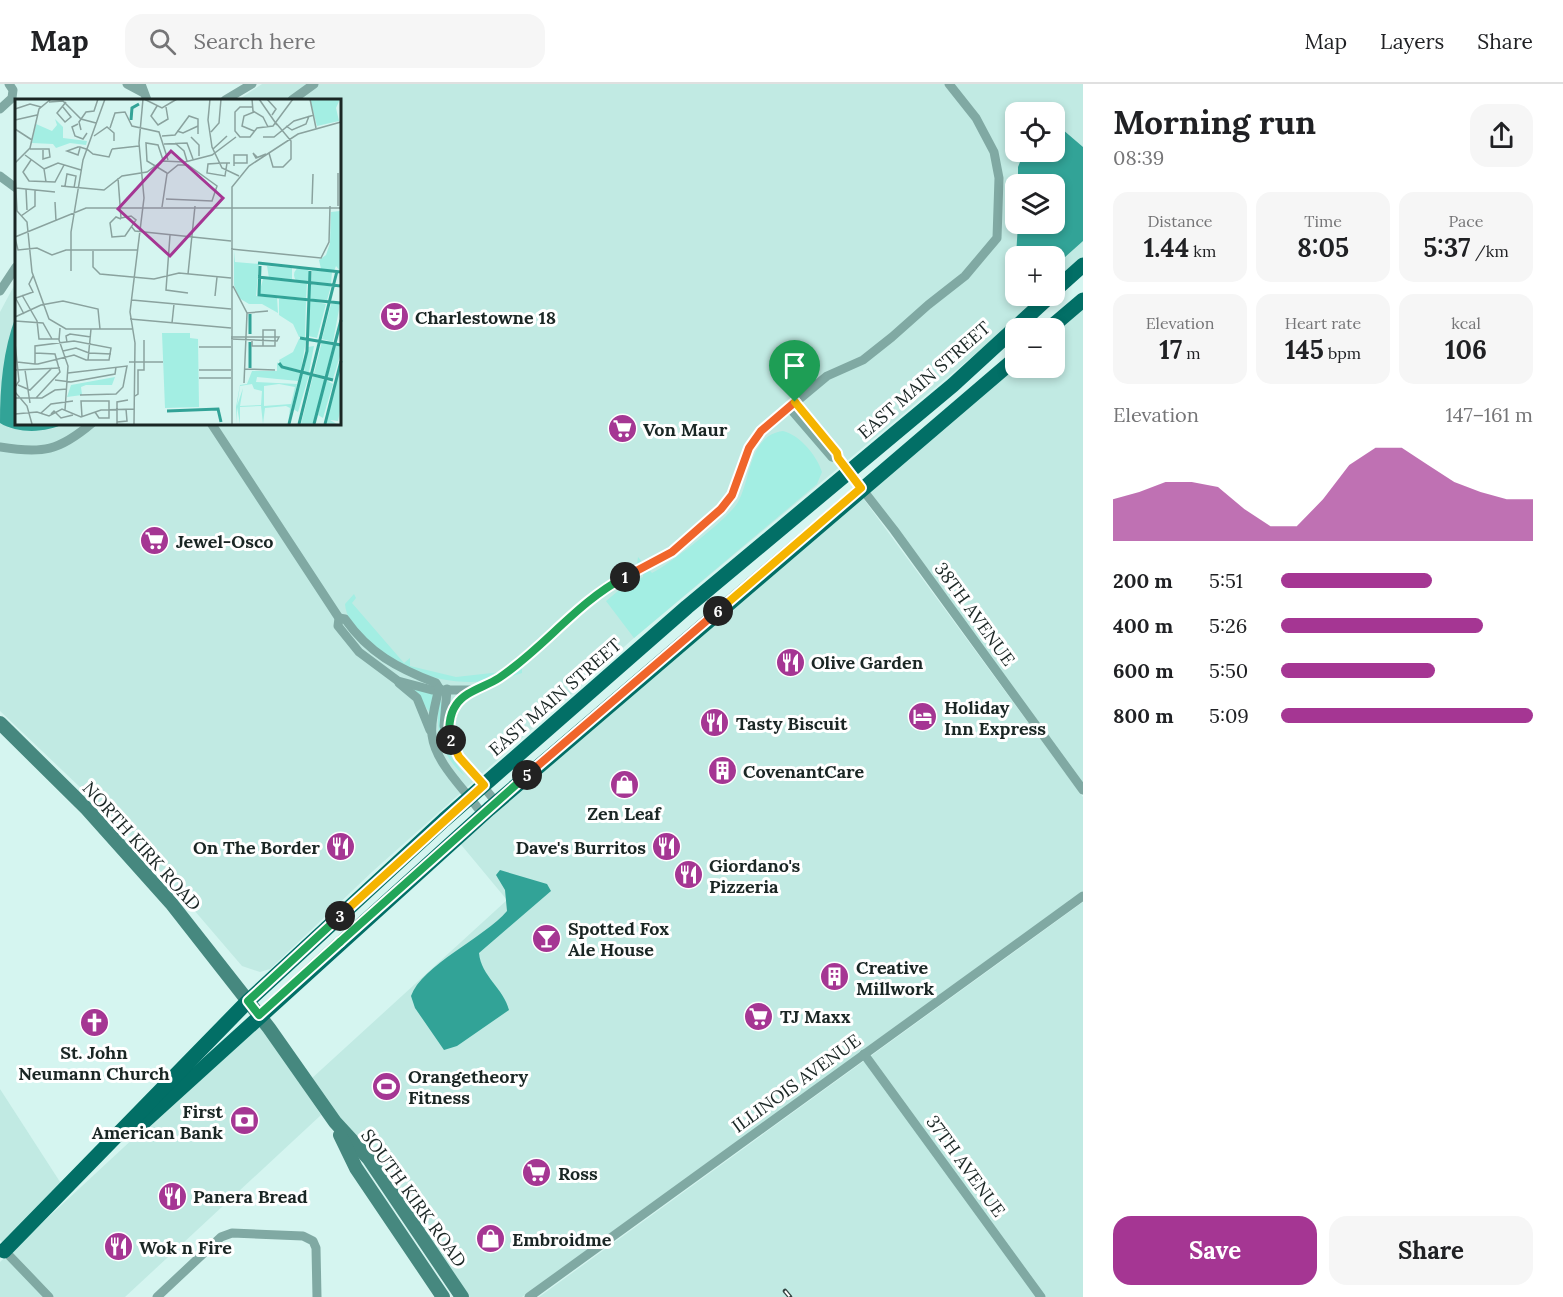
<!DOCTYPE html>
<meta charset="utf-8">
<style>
:root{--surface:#fff;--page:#f6f6f6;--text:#202124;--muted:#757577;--line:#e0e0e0;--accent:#a53693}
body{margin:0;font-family:Lora,serif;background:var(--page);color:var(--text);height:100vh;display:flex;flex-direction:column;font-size:22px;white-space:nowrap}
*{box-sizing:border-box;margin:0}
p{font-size:20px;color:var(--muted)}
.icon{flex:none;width:33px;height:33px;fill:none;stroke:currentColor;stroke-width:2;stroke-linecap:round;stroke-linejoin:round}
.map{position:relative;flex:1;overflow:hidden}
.details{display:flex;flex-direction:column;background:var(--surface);width:480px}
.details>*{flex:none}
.fabs{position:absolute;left:1005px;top:18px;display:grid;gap:12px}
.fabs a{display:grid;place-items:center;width:60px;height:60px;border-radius:12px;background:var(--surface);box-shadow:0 3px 9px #0003;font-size:30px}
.pin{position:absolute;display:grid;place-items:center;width:51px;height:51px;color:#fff;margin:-62px -26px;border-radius:50% 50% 50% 0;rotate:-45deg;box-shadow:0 0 6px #0007}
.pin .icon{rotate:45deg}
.km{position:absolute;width:30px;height:30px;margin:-15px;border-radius:50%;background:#222;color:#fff;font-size:16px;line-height:30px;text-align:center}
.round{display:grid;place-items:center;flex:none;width:63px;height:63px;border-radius:18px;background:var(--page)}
.headline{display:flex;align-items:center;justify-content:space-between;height:102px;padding:0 30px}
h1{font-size:33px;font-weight:800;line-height:45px}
.metrics{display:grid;grid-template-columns:repeat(3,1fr);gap:9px;height:102px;padding:6px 30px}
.metrics div{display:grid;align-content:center;border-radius:15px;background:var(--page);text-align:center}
.metrics b{font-size:26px;font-weight:800}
.metrics small{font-size:16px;font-weight:400}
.metrics p{font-size:16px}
.chart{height:168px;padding:12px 30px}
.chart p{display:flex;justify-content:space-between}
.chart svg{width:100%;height:108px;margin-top:6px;fill:var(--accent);opacity:.7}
.action{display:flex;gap:12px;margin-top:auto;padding:12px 30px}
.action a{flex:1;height:69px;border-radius:18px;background:var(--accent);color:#fff;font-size:24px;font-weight:800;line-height:69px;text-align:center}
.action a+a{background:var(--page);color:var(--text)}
ul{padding:0 30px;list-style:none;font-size:20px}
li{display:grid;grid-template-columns:96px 72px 1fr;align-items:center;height:45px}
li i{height:15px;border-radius:8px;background:var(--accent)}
header{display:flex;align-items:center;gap:36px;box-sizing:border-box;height:84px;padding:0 30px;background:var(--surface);border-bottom:2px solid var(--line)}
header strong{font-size:28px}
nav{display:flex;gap:33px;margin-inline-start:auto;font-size:21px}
.search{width:420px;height:54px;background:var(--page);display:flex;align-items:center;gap:15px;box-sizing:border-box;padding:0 21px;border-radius:18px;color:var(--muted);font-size:22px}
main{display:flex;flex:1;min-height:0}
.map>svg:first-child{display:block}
.built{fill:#c1eae3;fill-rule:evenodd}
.green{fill:#a3eee3}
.water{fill:#32a397}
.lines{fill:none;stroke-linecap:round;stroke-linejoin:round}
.street{stroke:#80a9a3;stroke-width:9}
.secondary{stroke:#46887f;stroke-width:14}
.primary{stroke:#026f66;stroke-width:15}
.rail-casing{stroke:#334240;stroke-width:4.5}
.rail{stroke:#fff;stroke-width:2;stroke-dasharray:7;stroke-linecap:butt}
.split-1-casing{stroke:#fff;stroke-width:12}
.split-2-casing{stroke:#fff;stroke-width:12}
.split-3-casing{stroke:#fff;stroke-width:12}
.split-4-casing{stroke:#fff;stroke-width:12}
.split-5-casing{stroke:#fff;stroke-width:12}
.split-6-casing{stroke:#fff;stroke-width:12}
.split-7-casing{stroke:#fff;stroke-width:12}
.split-1{stroke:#f0652b;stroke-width:8}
.split-2{stroke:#22a559;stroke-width:8}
.split-3{stroke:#f5b400;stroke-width:8}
.split-4{stroke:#22a559;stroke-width:8}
.split-5{stroke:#22a559;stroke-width:8}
.split-6{stroke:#f0652b;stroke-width:8}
.split-7{stroke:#f5b400;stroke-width:8}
.labels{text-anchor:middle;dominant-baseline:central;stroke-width:6;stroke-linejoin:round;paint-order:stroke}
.poi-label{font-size:18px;font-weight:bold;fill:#1a2624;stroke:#fff;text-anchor:start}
.street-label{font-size:18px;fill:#1a2624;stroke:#fff}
.inset-river{fill:none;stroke:#32a397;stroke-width:3}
.inset-road{fill:none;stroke:#8aa29e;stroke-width:1.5}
.view{fill:#a53693;fill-opacity:0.15;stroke:#a53693;stroke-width:3}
.inset-edge{fill:none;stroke:#1a2624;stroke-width:3}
</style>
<header>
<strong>Map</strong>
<div class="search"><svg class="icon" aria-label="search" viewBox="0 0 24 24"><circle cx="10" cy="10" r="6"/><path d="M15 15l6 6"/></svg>Search here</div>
<nav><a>Map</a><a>Layers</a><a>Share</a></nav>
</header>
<main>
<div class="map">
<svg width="1083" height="1213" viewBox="0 0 1083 1213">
<rect width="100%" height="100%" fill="#d5f5f0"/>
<g class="built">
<path d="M262,0H1083V177L1055,203L1054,172H1016V212H1045L634,554L372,788L270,885L260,888L242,882L127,748L0,627V228L16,198V339H339V16H238ZM1016,28H1054V68H1016ZM1016,100H1054V140H1016Z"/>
<polygon points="1083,220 1083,700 867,405 1016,284 1054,284 1055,245"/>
<polygon points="860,410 1083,713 1083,807 522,1213 467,1213 311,995 507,816 458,757"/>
<polygon points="1083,818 1083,1213 539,1213"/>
<polygon points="259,938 321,1031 125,1213 0,1213 0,1178"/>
<polygon points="0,1005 62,1101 3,1159 0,1156"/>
</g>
<g class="green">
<path d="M783,347C800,351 817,372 822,388L817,400L634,554L606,517L624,502L643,493L644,482L637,480L638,473L652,489C669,481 730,433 738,418C751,395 749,351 783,347Z"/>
<path d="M354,510L356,514L352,519L404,579L410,574V582L456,593L519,586L518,579L522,580V589C467,609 402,595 363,551C354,541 346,534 345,520Z"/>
<polygon points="411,604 433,609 431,630"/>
<path d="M441,613V650L448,668L465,692C441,673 433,642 441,613Z"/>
</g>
<g class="water">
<polygon points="1055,44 1062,45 1083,63 1083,157 1055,182 1054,172 1016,172 1018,140 1054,140 1054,100 1018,100 1018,83 1024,68 1054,68"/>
<path d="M16,232V339H65C47,349 18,350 0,339C0,302 3,266 16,232Z"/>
<path d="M500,786L547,800L551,807L479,869C481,892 504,905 509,926L457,962L444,966L415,924L411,912C421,882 485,853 507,827L505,806L496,791Z"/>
</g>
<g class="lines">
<g class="street">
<polyline points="127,0 142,8"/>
<polyline points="141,0 147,16"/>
<polyline points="225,16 252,0"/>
<polyline points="292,16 314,0"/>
<polyline points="0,25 12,14 13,6 9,0"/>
<polyline points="0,92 16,104"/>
<polyline points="0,207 16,183"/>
<polyline points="795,318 837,369 838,374 894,446 1083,706"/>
<polyline points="789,323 832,373 838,374"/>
<polyline points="211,339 339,534 338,542 359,568 398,597 432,606 475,606 506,589 606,503 672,468 721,425 732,411 749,364 761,347 827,292 863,276 892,253 928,221 965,192 997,154 999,94 994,68 976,34 949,0"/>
<path d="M0,363C43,370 59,367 92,339"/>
<path d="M339,534L345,535C369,569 397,584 436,599L439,604"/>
<polyline points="399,599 417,614 430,646"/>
<path d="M439,604C436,618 430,637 432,651C436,681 466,706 482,730"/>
<polyline points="447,605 444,642 448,646 459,673 496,718"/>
<polyline points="448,646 456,620 473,607"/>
<polyline points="864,970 1041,1213"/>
<polyline points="2,1164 49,1213"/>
<polyline points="157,1213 221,1153 232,1149 303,1152 313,1157 316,1164 317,1213"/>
<polyline points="529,1213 1083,812"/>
</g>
<g class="secondary">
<polyline points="0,639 87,725 171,819 269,944 335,1038 369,1075 462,1213"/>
<polyline points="340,1051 356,1084 443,1213"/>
</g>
<g class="primary">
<polyline points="1054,207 1083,181"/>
<polyline points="1050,244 1083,216"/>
<polyline points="136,1045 489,725 1016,274"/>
<polyline points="4,1167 248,917 444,736 687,523 953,301 1050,212"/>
</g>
<defs>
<polyline id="rail" points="785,1207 790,1213"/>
</defs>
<use href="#rail" class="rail-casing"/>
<use href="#rail" class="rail"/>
</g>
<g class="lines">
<defs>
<polyline id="split-1" points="625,493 672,468 721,425 732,411 749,364 761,347 795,318"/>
<path id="split-2" d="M451,656C448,646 449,631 456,621C465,607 485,603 499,594C544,564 577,518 625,493"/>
<polyline id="split-3" points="340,832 484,701 459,673 451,656"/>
<polyline id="split-4" points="340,832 248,917 259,931 340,858"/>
<polyline id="split-5" points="340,858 527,691"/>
<polyline id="split-6" points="527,691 718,527"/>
<polyline id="split-7" points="718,527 861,404 838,374 837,369 795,318"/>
</defs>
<use href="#split-1" class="split-1-casing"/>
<use href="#split-2" class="split-2-casing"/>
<use href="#split-3" class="split-3-casing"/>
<use href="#split-4" class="split-4-casing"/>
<use href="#split-5" class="split-5-casing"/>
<use href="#split-6" class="split-6-casing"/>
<use href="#split-7" class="split-7-casing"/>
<use href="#split-1" class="split-1"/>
<use href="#split-2" class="split-2"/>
<use href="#split-3" class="split-3"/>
<use href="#split-4" class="split-4"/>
<use href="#split-5" class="split-5"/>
<use href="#split-6" class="split-6"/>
<use href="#split-7" class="split-7"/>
</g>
<defs>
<symbol id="theatre-disc" viewBox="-11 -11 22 22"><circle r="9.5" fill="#a53693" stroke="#fff"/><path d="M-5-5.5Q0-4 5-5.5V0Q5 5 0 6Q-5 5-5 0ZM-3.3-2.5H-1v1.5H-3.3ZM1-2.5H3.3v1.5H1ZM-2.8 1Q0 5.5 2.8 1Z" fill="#fff"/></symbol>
<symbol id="supermarket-disc" viewBox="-11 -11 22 22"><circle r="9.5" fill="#a53693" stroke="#fff"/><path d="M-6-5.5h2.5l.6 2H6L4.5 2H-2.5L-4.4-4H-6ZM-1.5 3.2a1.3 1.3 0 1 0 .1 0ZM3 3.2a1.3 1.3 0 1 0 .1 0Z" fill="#fff"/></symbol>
<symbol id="restaurant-disc" viewBox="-11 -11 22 22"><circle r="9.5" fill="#a53693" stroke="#fff"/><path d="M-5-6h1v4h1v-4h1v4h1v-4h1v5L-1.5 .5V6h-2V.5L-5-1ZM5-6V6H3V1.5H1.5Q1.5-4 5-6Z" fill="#fff"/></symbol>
<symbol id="hotel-disc" viewBox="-11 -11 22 22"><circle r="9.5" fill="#a53693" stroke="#fff"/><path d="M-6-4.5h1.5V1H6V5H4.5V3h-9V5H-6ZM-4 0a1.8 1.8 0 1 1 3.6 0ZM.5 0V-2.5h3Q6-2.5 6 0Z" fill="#fff"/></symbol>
<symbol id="building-disc" viewBox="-11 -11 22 22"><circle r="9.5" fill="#a53693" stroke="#fff"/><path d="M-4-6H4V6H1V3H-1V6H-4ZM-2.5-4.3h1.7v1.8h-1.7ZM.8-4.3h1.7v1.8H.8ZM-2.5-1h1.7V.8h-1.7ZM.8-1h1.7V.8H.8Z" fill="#fff"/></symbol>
<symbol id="shop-disc" viewBox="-11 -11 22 22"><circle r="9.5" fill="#a53693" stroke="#fff"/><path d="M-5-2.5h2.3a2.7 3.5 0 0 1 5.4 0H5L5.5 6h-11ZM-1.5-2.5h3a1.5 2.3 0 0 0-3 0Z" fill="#fff"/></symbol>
<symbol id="bar-disc" viewBox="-11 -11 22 22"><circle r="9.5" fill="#a53693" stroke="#fff"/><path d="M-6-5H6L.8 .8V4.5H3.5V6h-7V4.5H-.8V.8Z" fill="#fff"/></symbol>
<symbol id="church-disc" viewBox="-11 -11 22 22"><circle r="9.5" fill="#a53693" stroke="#fff"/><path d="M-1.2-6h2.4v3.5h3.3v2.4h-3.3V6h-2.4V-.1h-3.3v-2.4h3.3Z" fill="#fff"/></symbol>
<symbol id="stadium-disc" viewBox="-11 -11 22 22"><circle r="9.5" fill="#a53693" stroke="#fff"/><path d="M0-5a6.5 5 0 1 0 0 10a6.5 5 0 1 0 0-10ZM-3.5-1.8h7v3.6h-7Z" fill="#fff"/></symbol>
<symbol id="bank-disc" viewBox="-11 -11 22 22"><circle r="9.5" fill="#a53693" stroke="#fff"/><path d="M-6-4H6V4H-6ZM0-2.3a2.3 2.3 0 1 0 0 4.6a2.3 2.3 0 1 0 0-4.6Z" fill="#fff"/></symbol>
</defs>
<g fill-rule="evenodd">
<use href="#theatre-disc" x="378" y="216" width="33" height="33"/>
<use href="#supermarket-disc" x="606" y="328" width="33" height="33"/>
<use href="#supermarket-disc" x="138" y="440" width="33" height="33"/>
<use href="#restaurant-disc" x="774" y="562" width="33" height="33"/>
<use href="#hotel-disc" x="906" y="616" width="33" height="33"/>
<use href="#restaurant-disc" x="698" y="622" width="33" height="33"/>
<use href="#building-disc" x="706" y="670" width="33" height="33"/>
<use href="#shop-disc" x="608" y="684" width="33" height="33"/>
<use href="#restaurant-disc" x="324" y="746" width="33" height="33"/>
<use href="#restaurant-disc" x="650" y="746" width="33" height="33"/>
<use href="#restaurant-disc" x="672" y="774" width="33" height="33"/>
<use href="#bar-disc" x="530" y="838" width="33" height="33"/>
<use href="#building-disc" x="818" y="876" width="33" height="33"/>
<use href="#supermarket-disc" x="742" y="916" width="33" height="33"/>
<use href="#church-disc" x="78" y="922" width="33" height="33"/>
<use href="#stadium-disc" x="370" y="986" width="33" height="33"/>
<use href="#bank-disc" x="228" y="1020" width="33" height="33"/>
<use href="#supermarket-disc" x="520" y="1072" width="33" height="33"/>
<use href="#restaurant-disc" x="156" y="1096" width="33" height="33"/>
<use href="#shop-disc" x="474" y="1138" width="33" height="33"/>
<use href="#restaurant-disc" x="102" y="1146" width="33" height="33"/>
</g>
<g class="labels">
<g class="poi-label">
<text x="415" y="233">Charlestowne 18</text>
<text x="643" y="345">Von Maur</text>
<text x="176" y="457">Jewel-Osco</text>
<text x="811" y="578">Olive Garden</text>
<text x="944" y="623">Holiday<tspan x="944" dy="21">Inn Express</tspan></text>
<text x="736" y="639">Tasty Biscuit</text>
<text x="743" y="687">CovenantCare</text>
<text x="624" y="729" text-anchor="middle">Zen Leaf</text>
<text x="320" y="763" text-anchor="end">On The Border</text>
<text x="646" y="763" text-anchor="end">Dave's Burritos</text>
<text x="709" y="781">Giordano's<tspan x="709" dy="21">Pizzeria</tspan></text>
<text x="568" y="844">Spotted Fox<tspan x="568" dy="21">Ale House</tspan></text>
<text x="856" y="883">Creative<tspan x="856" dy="21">Millwork</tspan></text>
<text x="780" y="932">TJ Maxx</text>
<text x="94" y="968" text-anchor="middle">St. John<tspan x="94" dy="21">Neumann Church</tspan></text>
<text x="408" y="992">Orangetheory<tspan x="408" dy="21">Fitness</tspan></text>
<text x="223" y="1027" text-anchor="end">First<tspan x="223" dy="21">American Bank</tspan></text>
<text x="558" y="1089">Ross</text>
<text x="193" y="1112">Panera Bread</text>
<text x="512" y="1155">Embroidme</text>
<text x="139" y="1163">Wok n Fire</text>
</g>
<g class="street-label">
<text transform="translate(924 296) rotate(-41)">EAST MAIN STREET</text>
<text transform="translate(975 530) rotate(54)">38TH AVENUE</text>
<text transform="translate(555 613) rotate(-41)">EAST MAIN STREET</text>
<text transform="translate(142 762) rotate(48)">NORTH KIRK ROAD</text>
<text transform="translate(796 999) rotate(-36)">ILLINOIS AVENUE</text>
<text transform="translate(966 1082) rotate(54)">37TH AVENUE</text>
<text transform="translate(414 1114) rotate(54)">SOUTH KIRK ROAD</text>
</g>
</g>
<g transform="translate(15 15)">
<rect width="326" height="326" fill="#d5f5f0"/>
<path d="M295,0H325L321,9L324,22L302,27ZM40,20L48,28V39L72,42L71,46L55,44L41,49L38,45L17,44L21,25L37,32L42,26ZM325,112V172L321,167L319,172L306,170L304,161L311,156L315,144L316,113ZM219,152L220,163L244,165L241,197L262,199L263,214L247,205H234L224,199L219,186ZM252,167L277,169V180L254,179ZM279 176a8 8 0 1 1 16 0a8 8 0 1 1-16 0ZM297,171L317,173L316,185L296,183ZM248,180L292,184L291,199L244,195ZM295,185L316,187L312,201L294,200ZM269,199L291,202L290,238H284L278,225L264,216V200ZM297,202L311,205L302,239L293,237V203ZM316,205H325L318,243L307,240ZM147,234H175V239L183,240L184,308L150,309ZM284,240L291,241L286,271L266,267L264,261L278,253ZM307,242L318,246L310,278L299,274ZM320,246L325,247V257L318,280L312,277ZM299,247L294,273H289L293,248ZM262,263L266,268L285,274L283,282L242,278L241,283L282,285L273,325L275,309L271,307L250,309L248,325L246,307L225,308V325L222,308L221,325V308L225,286L232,285L237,272H262ZM237,285L239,290L247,292L246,306L225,307L228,289L222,307L225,287ZM264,285L280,288L276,305L249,307V287ZM325,267V312L323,322L315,321L322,325H311ZM287,275L294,276L283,313L278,310ZM298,277L310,281L299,325H286ZM100,278L97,286H71L66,288L67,296L52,298L56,286ZM311,281L318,285L308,319L303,316Z" fill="#a3eee3" fill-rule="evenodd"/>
<path class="inset-river" d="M116,21L117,9L124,5M243,164L326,173M245,167L244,196L326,204M243,178L326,187M235,235V215M285,239L326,246M235,243V269M264,264L267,268L318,281M152,312L203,310L206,323M274,325L292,252L295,172M284,325L322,172M299,325L326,221M310,325L326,262"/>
<path class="inset-road" d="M129,0L147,9L162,0M195,0L193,21L197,48L207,69L224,77M237,0L238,12L248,18L253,28M244,0L262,26M252,0L261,10L257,16M295,0L301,29M34,3L48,2L66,20L81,24M142,7L136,17L143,26L153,20L151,8M48,8L56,18L50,23L42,14L51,3M237,8H225L220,13V32L225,38H235L242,29L258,27L278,0M0,10L15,5L26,8M0,21L22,16M63,25L57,28L60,37L68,40L72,34M271,27L277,31L291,25L294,17M95,29L100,14L110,13L117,27L144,33L153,61M0,30L17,41M66,31L64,23L71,13L79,12L83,0M162,32L168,34L183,27M239,32L227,27L229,17L239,13M196,33L204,24L206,0M79,37L92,28L99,34V42M147,37L160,36L174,17L183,20V35M176,38L184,46V57M248,38H259L279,22L299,16M160,44L169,52L172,62M149,45L172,44L178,60M65,49L63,56L52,52L63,48H65L71,50L73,51L78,55L94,58L97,50M15,50H34L35,58L28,60V51M97,50L124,47M198,50L212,37M254,54L258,68H268L276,60V42L261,24M10,56L29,70L31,83M242,58L238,54L241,59L251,55M16,61L8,73L14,82L40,83L49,66M148,61L143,46L131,44L132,62L152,74M0,64L15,49L24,10L36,0M212,64L210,77L192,74L193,65L207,64H215M219,64H232V56H219V67M29,70L43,64L66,71M0,75L2,112L12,123L17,173L34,220L51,230H117M103,79L106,119M46,87L89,91L107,77L132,73L147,62L170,63L197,56L221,38M50,87L52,75L61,77L59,89M1,89L40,93M11,90L12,111M40,103L41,122M297,105L298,75M323,107V74M147,108L152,75L163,66H173L202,87L197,102L151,100M6,117L20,107V91M106,120L101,118L95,124L97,138L110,137L121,121L116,117L106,119M116,127L120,132L216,142M155,136L151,191L173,194M0,138L71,109H326M0,139L3,151L22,149L37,156L51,151H122M216,150L306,159L314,143L315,107M78,152V168L85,175L139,180L164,174L216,179M56,172V133L68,61L90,0M173,175L180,107M218,187L232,214L229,284M7,196L22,222L24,240H44M200,197L202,178M0,198L9,215M1,199L18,193L14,185L18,177M117,201L216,210M232,214L253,212M0,218L26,206L48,202L83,210L85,230M115,220L216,229M0,222L28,224L37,240M157,224L159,205M45,229L44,241L53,267L50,311M216,238H264L262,242L216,240M237,242V247H260V231H248V247M52,243L51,237L55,235L76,238M0,244L4,282L0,288M184,248H216M48,252L61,249L74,254L96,255M20,254L40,255L45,273L21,299M73,261L76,230M2,263L20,265H23L59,256L71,261H94L96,249L59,242L20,247V265M114,263H148M230,270L260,271M1,271L45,269M10,271L15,304M184,271H216M53,274L112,267L108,288L101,295L65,296M184,279H216M40,281L56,283L100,275L101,268M3,286L15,291L37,269M0,293L12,307L17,325M120,297L123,295V271H129V241M0,299H27L40,291L52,290M26,314L36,305L58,302M0,315L22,313L34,317L47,310L66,318L86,311L119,310M36,315L39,312L46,319L58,316M67,318L66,302H94V319H84L80,313M102,323L112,322L111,310M102,325V303L113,301M119,325L120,244L115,213L129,99L124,44L128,0M217,325V88L234,67L283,35L326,23"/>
<path class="view" d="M156,52L208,99L155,157L103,110Z"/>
<rect width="326" height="326" class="inset-edge"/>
</g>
</svg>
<div class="fabs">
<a><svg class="icon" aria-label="locate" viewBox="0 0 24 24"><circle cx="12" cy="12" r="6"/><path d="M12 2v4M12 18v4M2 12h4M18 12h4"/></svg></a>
<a><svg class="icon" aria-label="layers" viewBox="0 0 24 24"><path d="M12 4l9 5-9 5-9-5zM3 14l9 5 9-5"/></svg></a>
<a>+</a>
<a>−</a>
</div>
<div class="pin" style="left:795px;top:318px;background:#1e9e55"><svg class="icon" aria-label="arrive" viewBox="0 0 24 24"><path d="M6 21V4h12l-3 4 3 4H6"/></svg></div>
<b class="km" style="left:625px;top:493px">1</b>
<b class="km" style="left:451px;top:656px">2</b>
<b class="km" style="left:340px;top:832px">3</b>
<b class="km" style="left:527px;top:691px">5</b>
<b class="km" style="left:718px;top:527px">6</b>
</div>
<section class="details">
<div class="headline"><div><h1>Morning run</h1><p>08:39</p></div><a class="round"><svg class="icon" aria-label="share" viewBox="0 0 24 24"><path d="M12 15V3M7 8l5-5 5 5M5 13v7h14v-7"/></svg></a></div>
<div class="metrics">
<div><p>Distance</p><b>1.44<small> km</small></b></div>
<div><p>Time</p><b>8:05</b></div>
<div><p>Pace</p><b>5:37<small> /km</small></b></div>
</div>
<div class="metrics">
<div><p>Elevation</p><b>17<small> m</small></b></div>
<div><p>Heart rate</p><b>145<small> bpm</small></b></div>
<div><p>kcal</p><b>106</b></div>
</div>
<div class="chart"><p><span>Elevation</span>147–161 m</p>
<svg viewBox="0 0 160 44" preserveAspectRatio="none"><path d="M0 44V27L10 24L20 20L30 20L40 22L50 31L60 38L70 38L80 27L90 13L100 6L110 6L120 13L130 20L140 24L150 27L160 27V44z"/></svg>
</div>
<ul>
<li><b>200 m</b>5:51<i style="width:60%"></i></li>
<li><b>400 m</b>5:26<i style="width:80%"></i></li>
<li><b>600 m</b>5:50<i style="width:61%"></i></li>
<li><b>800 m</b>5:09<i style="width:100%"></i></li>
</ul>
<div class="action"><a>Save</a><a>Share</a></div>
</section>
</main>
